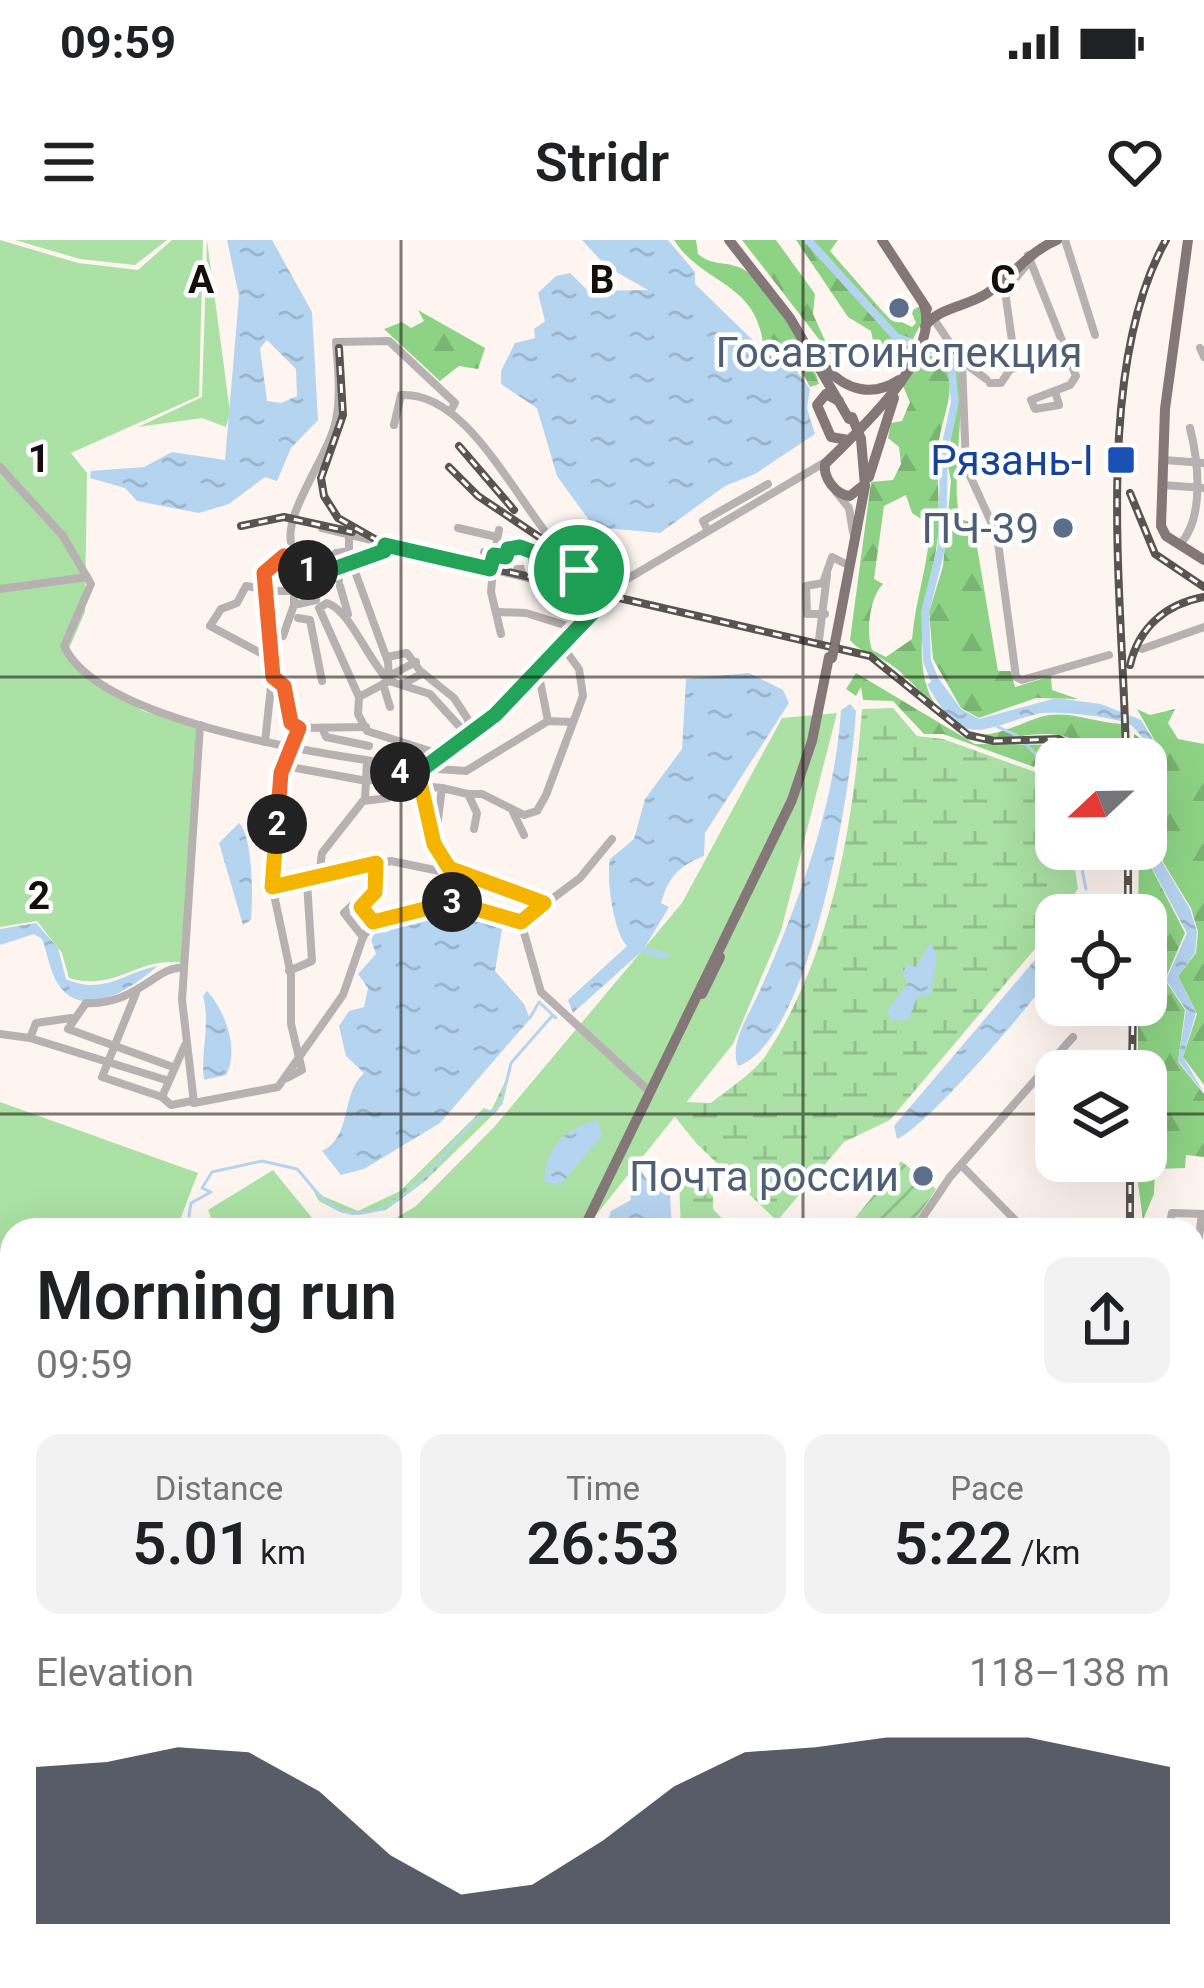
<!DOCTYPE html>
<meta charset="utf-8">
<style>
:root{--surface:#fff;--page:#f2f2f2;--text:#202124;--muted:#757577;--accent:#111827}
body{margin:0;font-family:Roboto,sans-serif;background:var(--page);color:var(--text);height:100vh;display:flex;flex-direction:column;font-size:45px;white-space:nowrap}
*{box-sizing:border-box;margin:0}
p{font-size:39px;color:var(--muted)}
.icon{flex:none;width:66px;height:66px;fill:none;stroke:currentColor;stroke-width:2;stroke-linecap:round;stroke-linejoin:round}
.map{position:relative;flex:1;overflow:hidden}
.details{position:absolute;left:0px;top:978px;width:1206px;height:771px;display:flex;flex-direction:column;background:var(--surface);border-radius:36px 36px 0 0;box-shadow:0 12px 48px #0002}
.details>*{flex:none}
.needle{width:78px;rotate:248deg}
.controls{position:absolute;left:1035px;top:498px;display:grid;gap:24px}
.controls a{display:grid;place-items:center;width:132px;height:132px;border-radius:24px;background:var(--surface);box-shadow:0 12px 48px #0002;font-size:60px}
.pin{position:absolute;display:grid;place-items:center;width:102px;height:102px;color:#fff;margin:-51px;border:6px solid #fff;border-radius:50%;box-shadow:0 3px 12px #0007}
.km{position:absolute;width:60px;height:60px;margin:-30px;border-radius:50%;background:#222;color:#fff;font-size:33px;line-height:60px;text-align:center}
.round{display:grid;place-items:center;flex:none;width:126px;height:126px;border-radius:24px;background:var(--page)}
.head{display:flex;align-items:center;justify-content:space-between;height:204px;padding:0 36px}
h1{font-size:66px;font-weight:600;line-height:90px}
.figures{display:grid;grid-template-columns:repeat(3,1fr);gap:18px;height:204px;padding:12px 36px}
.figures div{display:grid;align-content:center;border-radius:24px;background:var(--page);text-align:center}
.figures b{font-size:60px;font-weight:600}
.figures small{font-size:33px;font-weight:400}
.figures p{font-size:33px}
.chart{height:336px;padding:24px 36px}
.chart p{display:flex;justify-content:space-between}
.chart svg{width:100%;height:216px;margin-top:12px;fill:var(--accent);opacity:.7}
.status{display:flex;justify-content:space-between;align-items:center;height:84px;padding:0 60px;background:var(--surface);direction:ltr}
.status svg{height:33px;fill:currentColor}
header{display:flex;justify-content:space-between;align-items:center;height:156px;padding:0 36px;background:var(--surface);font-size:54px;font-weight:600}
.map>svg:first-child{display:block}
.grass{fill:#abe1a4}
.forest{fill:url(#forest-firs);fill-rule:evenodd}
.wetland{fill:url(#wetland-marsh)}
.garden{fill:url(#garden-furrows)}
.water{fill:url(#water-ripples);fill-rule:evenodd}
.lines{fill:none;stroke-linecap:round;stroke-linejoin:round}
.stream{stroke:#b5d4f0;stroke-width:3}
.river{stroke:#b5d4f0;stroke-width:8}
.minor{stroke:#b8b1b1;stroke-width:8}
.major{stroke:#847777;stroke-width:10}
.rail-casing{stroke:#5a5451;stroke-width:8}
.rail{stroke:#fff;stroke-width:3;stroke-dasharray:9;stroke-linecap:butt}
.major-bridge{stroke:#847777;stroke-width:10}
.split-1-casing{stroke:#fff;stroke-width:24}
.split-2-casing{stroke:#fff;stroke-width:24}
.split-3-casing{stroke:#fff;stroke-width:24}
.split-4-casing{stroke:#fff;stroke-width:24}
.split-5-casing{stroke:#fff;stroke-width:24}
.split-1{stroke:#22a559;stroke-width:15}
.split-2{stroke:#f0652b;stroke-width:15}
.split-3{stroke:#f5b400;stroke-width:15}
.split-4{stroke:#f5b400;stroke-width:15}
.split-5{stroke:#22a559;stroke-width:15}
.grid{fill:none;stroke:#140f0d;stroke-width:3;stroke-opacity:0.55}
.service-dot{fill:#5c6f8a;stroke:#fff;stroke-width:4.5}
.transit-dot{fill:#1a4fb4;stroke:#fff;stroke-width:4.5}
.labels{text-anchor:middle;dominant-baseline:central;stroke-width:9;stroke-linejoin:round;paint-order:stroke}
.service-label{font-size:42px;fill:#4e5e75;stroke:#fff;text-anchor:end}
.transit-label{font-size:42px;fill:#164399;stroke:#fff;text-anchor:end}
.grid-label{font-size:39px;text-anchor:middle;font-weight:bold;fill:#140f0d;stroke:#fff;stroke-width:9;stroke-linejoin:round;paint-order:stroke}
</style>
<div class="status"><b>09:59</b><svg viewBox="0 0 49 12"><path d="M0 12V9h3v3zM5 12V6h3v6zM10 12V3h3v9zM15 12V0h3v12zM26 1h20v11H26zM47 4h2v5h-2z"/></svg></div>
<header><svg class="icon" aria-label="menu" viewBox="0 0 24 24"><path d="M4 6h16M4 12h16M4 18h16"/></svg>Stridr<svg class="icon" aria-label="heart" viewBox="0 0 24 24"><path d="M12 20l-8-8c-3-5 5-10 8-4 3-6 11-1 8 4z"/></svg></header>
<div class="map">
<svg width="1204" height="1748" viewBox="0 0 1204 1748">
<defs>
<pattern id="forest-firs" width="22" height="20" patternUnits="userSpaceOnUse" patternTransform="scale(3)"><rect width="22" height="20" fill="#8ed385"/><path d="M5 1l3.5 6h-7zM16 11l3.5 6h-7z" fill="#7ab472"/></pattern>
<pattern id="wetland-marsh" width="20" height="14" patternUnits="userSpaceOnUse" patternTransform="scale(3)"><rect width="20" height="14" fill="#abe1a4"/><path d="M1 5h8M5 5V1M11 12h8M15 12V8" fill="none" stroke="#92c08c"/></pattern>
<pattern id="garden-furrows" width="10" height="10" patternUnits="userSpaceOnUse" patternTransform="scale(3)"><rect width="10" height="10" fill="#abe1a4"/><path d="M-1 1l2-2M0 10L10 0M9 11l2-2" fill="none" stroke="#92c08c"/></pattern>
<pattern id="water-ripples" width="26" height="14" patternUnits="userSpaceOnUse" patternTransform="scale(3)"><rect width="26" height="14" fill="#b5d4f0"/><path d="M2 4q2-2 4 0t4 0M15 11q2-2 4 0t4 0" fill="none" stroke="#9bb5cd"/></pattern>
</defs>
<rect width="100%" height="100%" fill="#fef5f1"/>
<g class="grass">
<path d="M0,0L78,23L138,30L172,0H203L199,156L71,213L87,233L85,372L68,411L70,423L143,471L196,486L183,723C137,716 118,752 69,738L62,713L37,681L0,687Z"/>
<polygon points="15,0 167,0 135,25 80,19"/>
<polygon points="207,0 230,172 226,187 202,178 138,187 202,157"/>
<polygon points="837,473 781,691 733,804 584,990 216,990 208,970 273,930 321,989 381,987 416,966 495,886 682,663 782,478"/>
<polygon points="0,862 198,933 176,990 12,990 12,1146 0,1161"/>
</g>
<g class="forest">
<path d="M674,0H696L698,14C712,26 725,21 741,28C769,41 812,115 819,144L810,147L801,130L763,102C754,41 702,44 674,0Z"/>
<polygon points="742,0 776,0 815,54 813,74 832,116"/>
<polygon points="796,0 838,0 830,11 885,74 912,87 916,83 911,71 920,66 923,80 904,116 888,119 874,105 871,91 848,77"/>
<polygon points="418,70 485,108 478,129 459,126 440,141 384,89 402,82 411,88 424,81"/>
<path d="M924,100C936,105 950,108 955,121C970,156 949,236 960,279L973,283L998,431H1011L1015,447L1051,436L1052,450L1078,459L1036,458L979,478L961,468L933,419L929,372L943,326L951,241L947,221L958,156L947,113L923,104Z"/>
<path d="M928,115L943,119C960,150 940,178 938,209C936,243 942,276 936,310C927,366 896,462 969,492C993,502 1025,479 1049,475C1073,472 1098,483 1122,484V519C1098,519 1087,502 1063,496C1036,490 1013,500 987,498C945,494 922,445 890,424C877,414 860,413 850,400L871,242L893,240L901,224L899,207L888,198L891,183L902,181L910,162L903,146L918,118ZM906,255L912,273L930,285C929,323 915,360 912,399L886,417L872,410C866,393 869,358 883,344L874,339L884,266Z"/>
<polygon points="856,433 975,504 1064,505 1089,519 1068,519 1064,510 1043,508 1034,527 943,494 924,494 893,461 863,460 861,447 856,456 846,449"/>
<polygon points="1137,469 1150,475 1175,469 1168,483 1178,499 1204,504 1204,845 1183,817 1197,774 1178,736 1196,713 1198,692 1191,668 1163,622 1155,501"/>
<polygon points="1134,494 1144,501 1148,517 1151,627 1185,693 1165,740 1185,770 1178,822 1204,854 1204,917 1186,915 1185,928 1155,929 1154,954 1143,980 1135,921 1146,921 1146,831 1138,831 1138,765 1146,765 1146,675 1138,675 1139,609 1146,609 1146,519 1135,519"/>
</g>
<g class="wetland">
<path d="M893,468L917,496L943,499L1035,532L1042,527L1052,539L1056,609H1072L1078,649L1039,704L890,880L844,902L777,981L697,904L662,861L711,863C728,849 754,833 766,815C832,715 853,585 862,469Z"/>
<polygon points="512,827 498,870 424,942 386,970 353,975 340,972 319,961 308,941 320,955 358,971 400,951 484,868 491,871"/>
<polygon points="699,933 713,956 713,969 733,990 681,990 679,939"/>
</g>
<polygon class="garden" points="901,921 936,949 909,990 852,990 848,987"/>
<g class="water">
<path d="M227,0H272L312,72L318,180L291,208L277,241L265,237L229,264L199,273L137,261L125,248L90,238L91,231L144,227L172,212L225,220L239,56ZM267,100L296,129L297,156L281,163L267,161L260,108Z"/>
<polygon points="582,0 668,0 695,32 695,44 766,113 796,130 810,149 807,168 815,194 755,234 725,246 660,293 594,287 557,236 537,168 501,144 501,131 515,103 535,98 534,89 545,81 538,53 556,36 570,33 588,51 648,50 606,26"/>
<path d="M749,433L783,450L789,463L705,593L704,616C679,626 669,636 661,663L669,667L645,707L673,715L659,719L641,712L573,773L568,760L627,706C614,693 606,641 610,619L634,599L645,559L682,509L686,439Z"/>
<path d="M939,439L961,469L979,479L1056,458L1101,464L1141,480L1154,501L1162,622L1190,669L1197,692L1195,713L1178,736L1196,773L1183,817L1204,853L1178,821L1186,770L1166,740L1187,693L1151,626L1145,500C1140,496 1137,490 1132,486C1121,477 1052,470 1037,474C981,488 963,512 927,444Z"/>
<path d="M850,464L856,471C852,543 812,800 738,826C728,803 752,770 761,748C799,663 835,564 841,470Z"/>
<path d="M239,583C253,596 253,658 251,680L243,685L219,603Z"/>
<path d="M437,674L476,675L502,689L495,731L524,764L530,779L440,883L364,929L341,935L322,911C353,896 340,854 364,833L346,816L339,786L349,771L364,767L368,748L358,734L376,714L371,700L375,693L388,692L398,677L417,682Z"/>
<path d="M36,683L58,708L66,739C104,756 124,732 158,726C135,745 84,784 58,744C50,732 47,712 42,699L34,694L0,705V689Z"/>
<path d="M1056,695C1056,708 1058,722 1052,733C1034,763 924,889 897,899L894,886Z"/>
<polygon points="931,702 937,717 931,754 917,757 909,779 892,781 887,771 908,743 902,735 907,724 916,727"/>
<path d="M207,751C225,771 240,809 226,835L204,840C200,812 211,786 203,756Z"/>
<path d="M598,880L602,896L560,945L544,942C545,908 565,888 598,880Z"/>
<polygon points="641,930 647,940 669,939 672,990 605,990 611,971 631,960 628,936"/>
</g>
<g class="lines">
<g class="stream">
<polyline points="998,487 1018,496 1056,535"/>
<polyline points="1078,609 1086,649"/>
<polyline points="530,778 539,762 555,777"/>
<path d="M189,976L191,963L211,952L202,948L212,932L262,921L297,929C314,947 325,970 353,973C402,977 442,914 472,884C482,874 492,873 501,864L511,823L552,776L556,778"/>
</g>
<polyline class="river" points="808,0 896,97 943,114 951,123 955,162 944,213 942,305 925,372 927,421 938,448"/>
<g class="minor">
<polyline points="1065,0 1095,95"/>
<polyline points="1028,15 1076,136 1070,145 1031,160 1035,169 1059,165 1055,151"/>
<polyline points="933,78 962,121 986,139"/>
<polyline points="1200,108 1204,117"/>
<polyline points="962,121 966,227 997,295 1016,437 1022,440 1109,415"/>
<polyline points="1012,129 1031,122"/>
<polyline points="990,143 1001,143 1015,122 1005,51 1029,22"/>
<path d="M394,185L401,155C486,150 536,324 610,352"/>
<polyline points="1164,220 1204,223"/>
<path d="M0,227L63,296L91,344L64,406C100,485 343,518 424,528L495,475L622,342L827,221"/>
<polyline points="1162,245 1204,248"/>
<polyline points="836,252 849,268 853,292"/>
<polyline points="322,288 606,357"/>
<polyline points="458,288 497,297"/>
<polyline points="707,289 703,281 768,244"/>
<polyline points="499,290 494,315 506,317 513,306 537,315 534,329 517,329"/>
<path d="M1180,304C1204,279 1199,224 1190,188"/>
<polyline points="385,305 383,312 353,326 388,422 389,441 430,454 469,497"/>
<polyline points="484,312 494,315 490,329"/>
<polyline points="284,316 300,321 311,337 338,328 336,313 349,311 349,294"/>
<polyline points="536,325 579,330"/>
<polyline points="306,327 336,320"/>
<polyline points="493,330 491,352 501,394"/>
<polyline points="339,340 338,328 352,322"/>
<polyline points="340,346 348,374"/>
<polyline points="0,349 87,337"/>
<polyline points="265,349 246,346 237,363 221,369 210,386 272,419"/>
<polyline points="265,351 294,351 294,365"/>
<polyline points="498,372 526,373 574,388"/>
<polyline points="825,374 807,374 806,346 823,343 832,317 846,324"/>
<polyline points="298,378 310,380 322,441"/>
<polyline points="271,399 283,396 294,365 316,360 311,337"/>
<polyline points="819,400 827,335"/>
<polyline points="1142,409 1204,387"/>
<polyline points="387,417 407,413 421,432"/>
<polyline points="537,426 548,481"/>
<polyline points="389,436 416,422"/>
<polyline points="273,438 284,445 291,483 299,488 289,509"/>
<polyline points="383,444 390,467"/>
<polyline points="403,444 423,433 454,458 469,481 465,490"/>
<path d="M359,457L319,368L327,363C350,370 367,419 389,441L359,457L358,474L367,491L436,513"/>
<polyline points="200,485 182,760 194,863 278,847 343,755 363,697 377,677 452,662 521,682"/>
<polyline points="299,488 366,487"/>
<polyline points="323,490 326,497 369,506"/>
<path d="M265,502L273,428L264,333L292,306C281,276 329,216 336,180C341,156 338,127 336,102L389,101L455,163L450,172"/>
<polyline points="285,526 367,541 395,534"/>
<polyline points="424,528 466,531 548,481 572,482"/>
<path d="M404,543L421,546C443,621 417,613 495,644C512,651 520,657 540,658L543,665"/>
<polyline points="421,546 442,548 435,602"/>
<polyline points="442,548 468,554 477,573 474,589"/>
<polyline points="468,554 482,554 524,575 537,571 546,555 583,456 579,429 560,403"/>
<polyline points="365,559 367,522"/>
<polyline points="513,572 524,595"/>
<polyline points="319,637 322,613 363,561 388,558 404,543"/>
<polyline points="272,647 391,621 454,634"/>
<polyline points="360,658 344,673 363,697"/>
<polyline points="373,682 361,667 375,652 376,623"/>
<polyline points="521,682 541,752 649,851"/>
<polyline points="521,682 580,638 612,599"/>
<polyline points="289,731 312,721 307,642"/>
<polyline points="136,753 102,837 162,857"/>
<polyline points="0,794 30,798 166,840"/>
<polyline points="30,798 36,783 71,778"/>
<polyline points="185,805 162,857 171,865 192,861"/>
<path d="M173,827L68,789L86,763C136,766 158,724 184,728"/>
<polyline points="287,838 302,830 291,784 291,735 269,631 281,533 291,510"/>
<polyline points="961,925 1025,990"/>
<polyline points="914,990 950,937 1073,797"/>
<polyline points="1168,990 1172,973 1204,974"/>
<polyline points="1194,1035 1202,974"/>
<polyline points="1194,1343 1204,1278"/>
<polyline points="1194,1406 1204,1406"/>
<polyline points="1204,1448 1199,1471 1204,1472"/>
<polyline points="1194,1503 1204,1498"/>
<polyline points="1194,1521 1204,1522"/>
<polyline points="1194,1548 1204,1551"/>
<polyline points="1194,1577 1204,1578"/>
<polyline points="1194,1603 1204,1604"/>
<polyline points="1194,1693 1204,1690"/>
<polyline points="557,1737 567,1748"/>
<polyline points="754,1737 772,1748"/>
<polyline points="901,1737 920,1748"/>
<polyline points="58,1748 60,1737"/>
<polyline points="117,1748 122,1737"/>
<polyline points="162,1748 169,1737"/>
<polyline points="186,1748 222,1741 241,1746"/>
<polyline points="414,1748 419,1737"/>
<polyline points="717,1748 723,1737"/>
<polyline points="777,1748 784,1737"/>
<polyline points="959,1748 969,1737"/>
<polyline points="1043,1748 1044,1737"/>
</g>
<g class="major">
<polyline points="729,0 790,78 849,179"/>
<polyline points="882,0 927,69"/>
<polyline points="1188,0 1165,169 1161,286 1166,296 1204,320"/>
<path d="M925,86C940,67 965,67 986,54C1013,37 1026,13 1057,0"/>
<path d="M826,128C847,151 873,157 899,140"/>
<polyline points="839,161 826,154 817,165 831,197 848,200"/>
<polyline points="869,237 894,158"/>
<path d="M861,247L850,256C836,255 823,238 825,224C858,191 941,118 924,65"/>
<polyline points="834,408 865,246 861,199"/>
<polyline points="702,754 720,717"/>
<polyline points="583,990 792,560 812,501 829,417"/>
<polyline points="1199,1121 1204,1071"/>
<polyline points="1194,1211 1204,1115"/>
<polyline points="343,1748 350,1737"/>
<polyline points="495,1748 502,1737"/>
<polyline points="864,1748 870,1737"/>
<polyline points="1110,1748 1112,1737"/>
</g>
<defs>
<g id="rail">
<polyline points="339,108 343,175 321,238 324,256 338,278 380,302 603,354"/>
<polyline points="459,206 514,270"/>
<polyline points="449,227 478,256 563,313 599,351"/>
<polyline points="1130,253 1155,314 1204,347"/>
<polyline points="241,286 284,277 352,292"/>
<polyline points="615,357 870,416 968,495 994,501 1059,499 1096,519"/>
<path d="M1130,425C1139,387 1166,364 1204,357"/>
<path d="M1126,519C1124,367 1091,134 1166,0"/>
<polyline points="1128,609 1128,675"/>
<polyline points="1132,831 1133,765"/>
<polyline points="1130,990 1130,921"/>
<polyline points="1066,1748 1067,1737"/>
<polyline points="1180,1748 1204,1739"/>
</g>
</defs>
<use href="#rail" class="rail-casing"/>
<use href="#rail" class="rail"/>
<g class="major-bridge">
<polyline points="852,177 861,199"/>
<polyline points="832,418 834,408"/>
</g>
</g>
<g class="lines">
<defs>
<polyline id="split-1" points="308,330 311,337 384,311 385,305 490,329 494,315 506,317 508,309 520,307 536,313 536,325 579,330"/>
<polyline id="split-2" points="277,584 281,533 299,488 291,483 284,446 273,437 264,333 284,316 308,330"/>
<polyline id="split-3" points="277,584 272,647 376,623 375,652 361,667 373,682 452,662"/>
<polyline id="split-4" points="400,532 404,542 421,546 434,604 449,628 544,663 521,682 452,662"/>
<polyline id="split-5" points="400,532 400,525 424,528 495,475 596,369 610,352 579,330"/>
</defs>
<use href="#split-1" class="split-1-casing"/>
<use href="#split-2" class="split-2-casing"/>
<use href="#split-3" class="split-3-casing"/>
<use href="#split-4" class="split-4-casing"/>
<use href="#split-5" class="split-5-casing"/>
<use href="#split-1" class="split-1"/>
<use href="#split-2" class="split-2"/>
<use href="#split-3" class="split-3"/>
<use href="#split-4" class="split-4"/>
<use href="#split-5" class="split-5"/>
</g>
<path class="grid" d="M401,0V990M803,0V990M0,437H1204M0,874H1056M1146,874H1204M0,1311H12M1194,1311H1204M401,1737V1748M803,1737V1748"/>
<g class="service-dot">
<circle cx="899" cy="68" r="12"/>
<circle cx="1063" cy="288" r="12"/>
<circle cx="923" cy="936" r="12"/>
</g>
<rect class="transit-dot" x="1106" y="205" width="30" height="30" rx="6"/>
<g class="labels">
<g class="service-label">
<text x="899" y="112" text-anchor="middle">Госавтоинспекция</text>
<text x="1039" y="288">ПЧ-39</text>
<text x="899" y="936">Почта россии</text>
</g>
<g class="transit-label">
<text x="1094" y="220">Рязань-I</text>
</g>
</g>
<g class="grid-label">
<text x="201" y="53">A</text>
<text x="602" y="53">B</text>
<text x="1003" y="53">C</text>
<text x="39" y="232">1</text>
<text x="39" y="669">2</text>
</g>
</svg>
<div class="controls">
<a><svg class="needle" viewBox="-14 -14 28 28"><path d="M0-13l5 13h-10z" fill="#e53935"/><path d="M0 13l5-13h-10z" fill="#757577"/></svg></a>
<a><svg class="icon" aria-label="locate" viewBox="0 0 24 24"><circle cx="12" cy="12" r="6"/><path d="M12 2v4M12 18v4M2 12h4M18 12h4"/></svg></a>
<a><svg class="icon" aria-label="layers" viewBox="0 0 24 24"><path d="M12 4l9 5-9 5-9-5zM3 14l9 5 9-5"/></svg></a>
</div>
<div class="pin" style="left:579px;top:330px;background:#1e9e55"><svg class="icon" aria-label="arrive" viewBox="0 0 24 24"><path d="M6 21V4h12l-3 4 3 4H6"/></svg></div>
<b class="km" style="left:308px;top:330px">1</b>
<b class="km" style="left:277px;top:584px">2</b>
<b class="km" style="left:452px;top:662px">3</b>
<b class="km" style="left:400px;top:532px">4</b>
<section class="details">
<div class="head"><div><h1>Morning run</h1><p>09:59</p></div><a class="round"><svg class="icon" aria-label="share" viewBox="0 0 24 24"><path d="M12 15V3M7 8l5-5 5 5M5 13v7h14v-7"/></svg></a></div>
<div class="figures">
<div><p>Distance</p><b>5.01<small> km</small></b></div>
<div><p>Time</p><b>26:53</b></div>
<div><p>Pace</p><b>5:22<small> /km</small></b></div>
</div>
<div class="chart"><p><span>Elevation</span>118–138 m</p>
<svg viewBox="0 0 160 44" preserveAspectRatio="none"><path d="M0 44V12L10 11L20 8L30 9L40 17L50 30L60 38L70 36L80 27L90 16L100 9L110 8L120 6L130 6L140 6L150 9L160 12V44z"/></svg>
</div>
</section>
</div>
